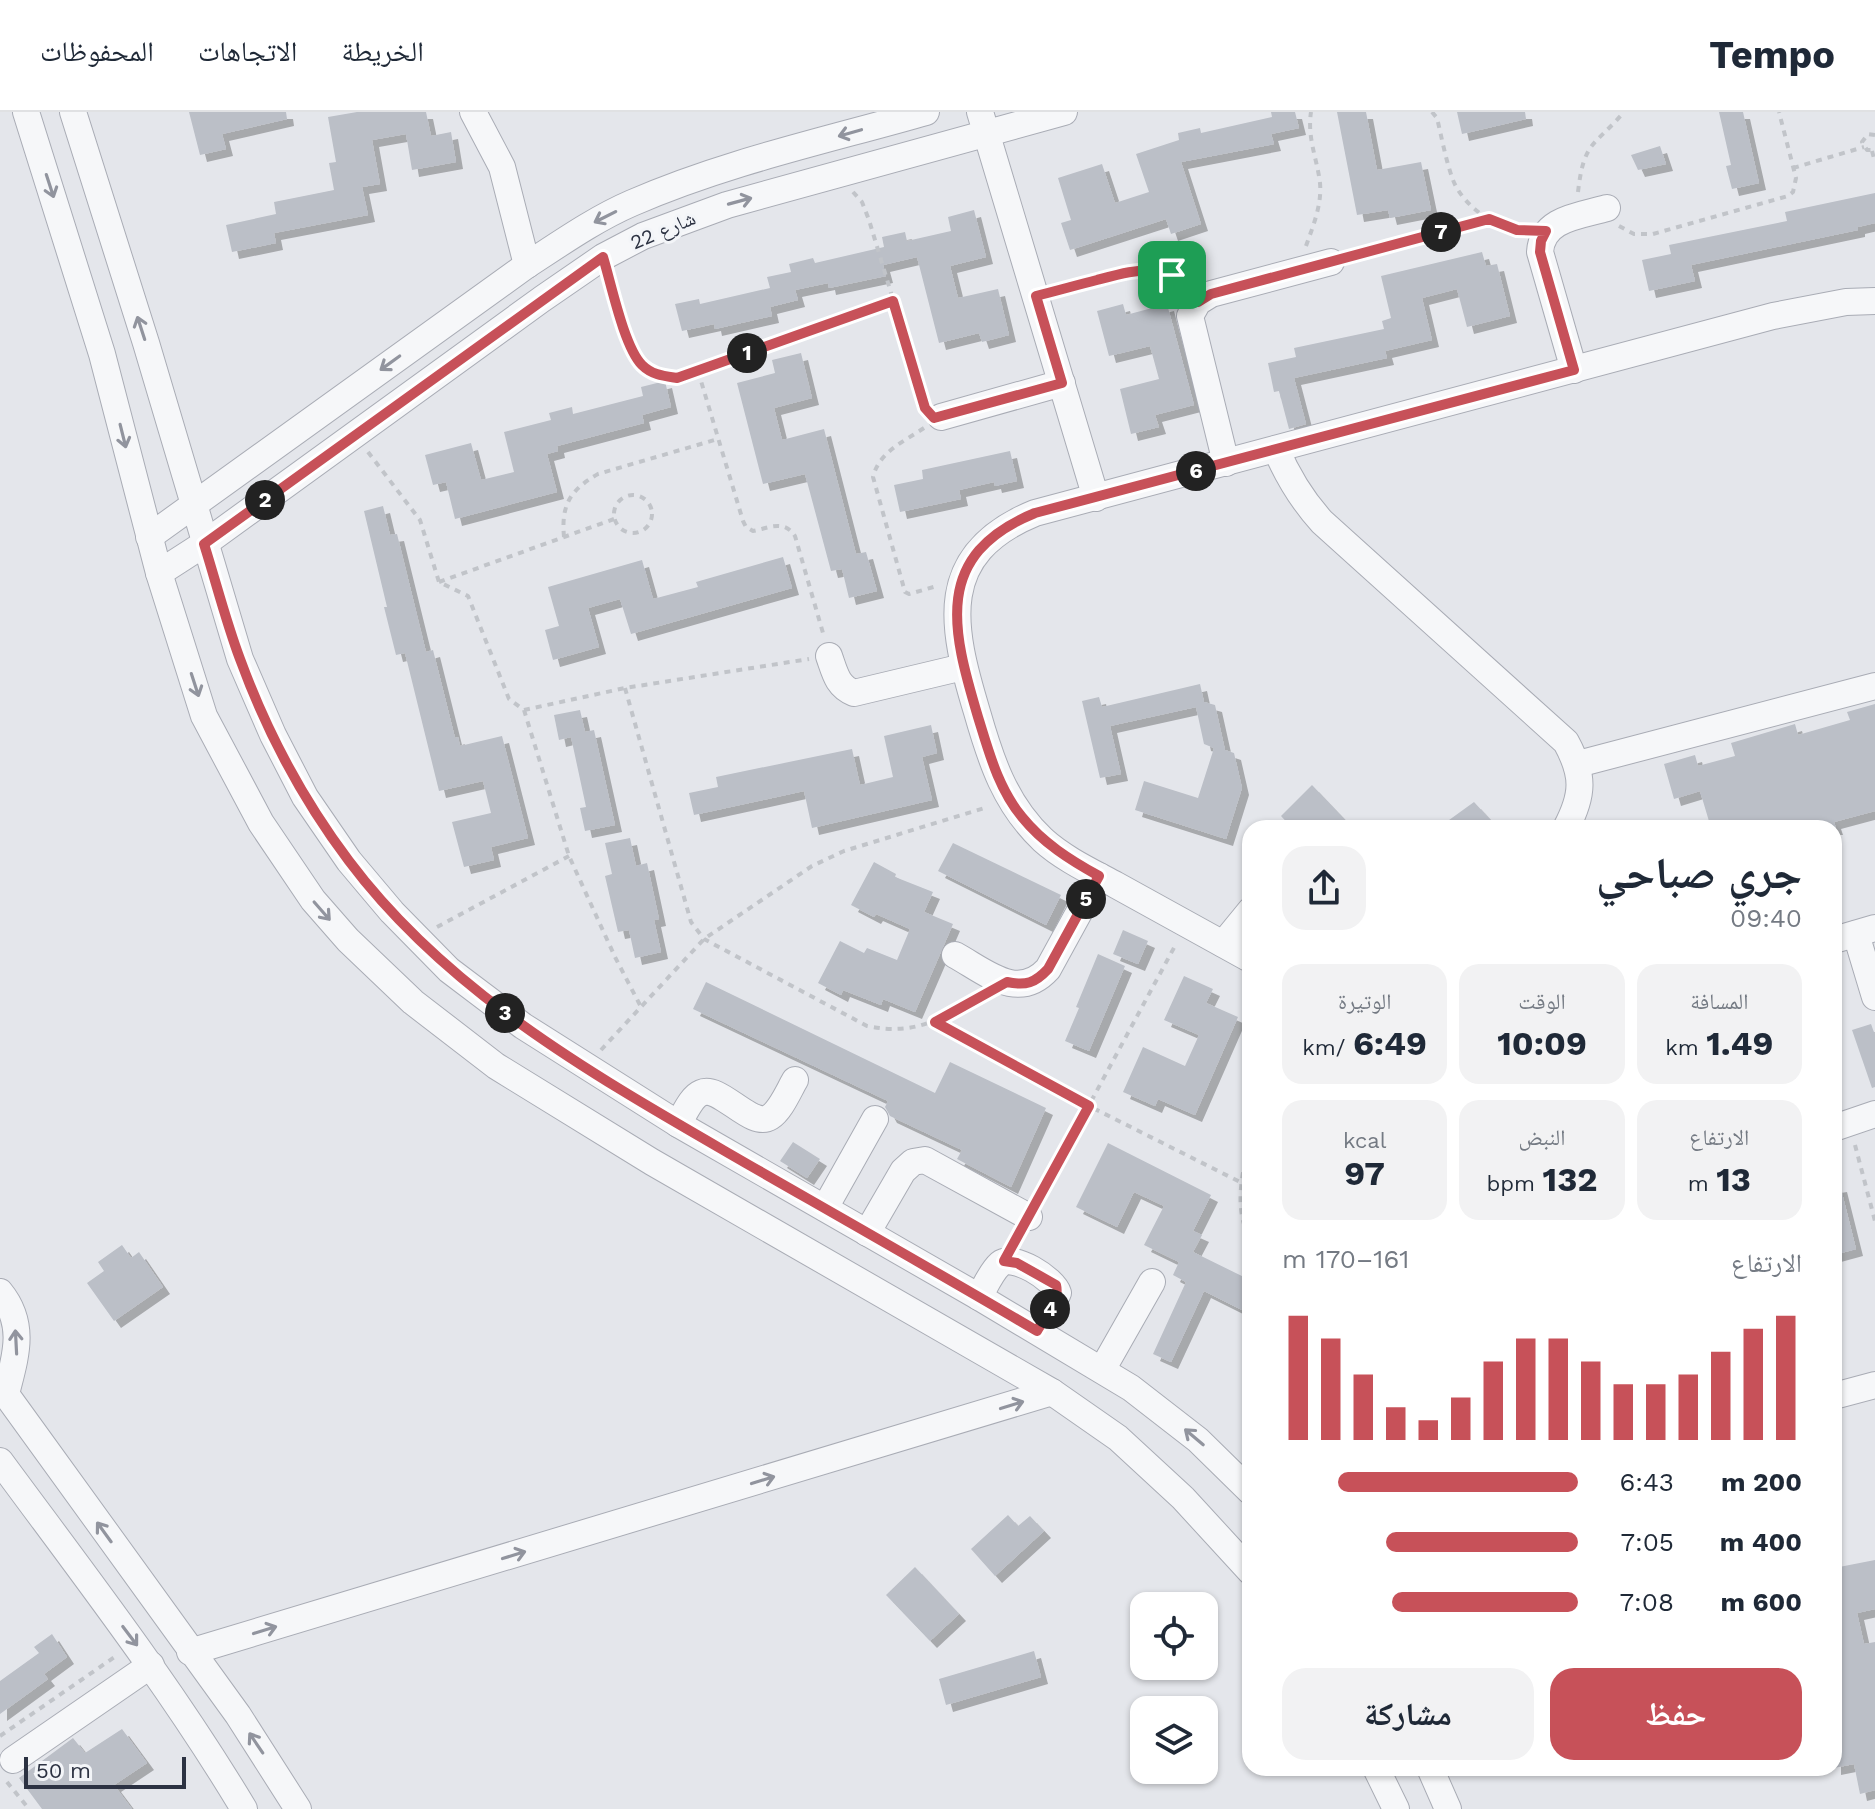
<!DOCTYPE html>
<html lang="ar">
<meta charset="utf-8">
<style>
:root{--surface:#fff;--page:#f2f2f3;--text:#1f2937;--muted:#747a83;--line:#e0e1e3;--accent:#c75159}
body{margin:0;font-family:"Work Sans","Noto Naskh Arabic",sans-serif;background:var(--page);color:var(--text);direction:rtl;height:100vh;display:flex;flex-direction:column;font-size:30px;white-space:nowrap}
*{box-sizing:border-box;margin:0}
p{font-size:26px;color:var(--muted)}
.icon{flex:none;width:44px;height:44px;fill:none;stroke:currentColor;stroke-width:2;stroke-linecap:round;stroke-linejoin:round}
.map{position:relative;flex:1;overflow:hidden;direction:ltr}
.details{position:absolute;left:1242px;top:708px;width:600px;height:956px;display:flex;flex-direction:column;background:var(--surface);border-radius:24px;box-shadow:0 2px 6px #0004;direction:rtl}
.details>*{flex:none}
.tools{position:absolute;left:1130px;top:1480px;display:grid;gap:16px}
.tools a{display:grid;place-items:center;width:88px;height:88px;border-radius:16px;background:var(--surface);box-shadow:0 2px 6px #0004;font-size:40px}
.scale{position:absolute;left:24px;bottom:20px;width:162px;box-sizing:border-box;padding-left:8px;border:4px solid #2c3242;border-top:0;font-size:22px;line-height:28px;white-space:nowrap;color:#2c3242;-webkit-text-stroke:6px #f3f5f8;paint-order:stroke}
.pin{position:absolute;display:grid;place-items:center;width:68px;height:68px;color:#fff;margin:-34px;border-radius:16px;box-shadow:0 4px 12px #0006}
.km{position:absolute;width:40px;height:40px;margin:-20px;border-radius:50%;background:#222;color:#fff;font-size:22px;line-height:40px;text-align:center}
.round{display:grid;place-items:center;flex:none;width:84px;height:84px;border-radius:24px;background:var(--page)}
.summary{display:flex;align-items:center;justify-content:space-between;height:136px;padding:0 40px}
h1{font-size:44px;font-weight:700;line-height:60px}
.stats{display:grid;grid-template-columns:repeat(3,1fr);gap:12px;height:136px;padding:8px 40px}
.stats div{display:grid;align-content:center;border-radius:20px;background:var(--page);text-align:center}
.stats b{font-size:34px;font-weight:700}
.stats small{font-size:22px;font-weight:400}
.stats p{font-size:22px}
.chart{height:224px;padding:16px 40px}
.chart p{display:flex;justify-content:space-between}
.chart svg{width:100%;height:144px;margin-top:8px;stroke:var(--accent);stroke-width:6}
.action{display:flex;gap:16px;margin-top:auto;padding:16px 40px}
.action a{flex:1;height:92px;border-radius:24px;background:var(--accent);color:#fff;font-size:32px;font-weight:700;line-height:92px;text-align:center}
.action a+a{background:var(--page);color:var(--text)}
ul{padding:0 40px;list-style:none;font-size:26px}
li{display:grid;grid-template-columns:128px 96px 1fr;align-items:center;height:60px}
li i{height:20px;border-radius:10px;background:var(--accent)}
header{display:flex;align-items:center;gap:48px;box-sizing:border-box;height:112px;padding:0 40px;background:var(--surface);border-bottom:2px solid var(--line)}
header strong{font-size:38px}
nav{display:flex;gap:44px;margin-inline-start:auto;font-size:28px}
.map>svg:first-child{display:block}
.building{fill:#bbbfc7;filter:url(#shadow)}
.lines{fill:none;stroke-linecap:round;stroke-linejoin:round}
.minor-casing{stroke:#a9acb5;stroke-width:28}
.path{stroke:#c1c4c9;stroke-width:4;stroke-dasharray:6 6;stroke-linecap:butt}
.minor{stroke:#f6f7f9;stroke-width:26}
.oneway{stroke:#91949e}
.route-casing{stroke:#fff;stroke-width:16}
.route{stroke:#c75159;stroke-width:10}
.labels{text-anchor:middle;dominant-baseline:central;stroke-width:6;stroke-linejoin:round;paint-order:stroke}
.street-label{font-size:20px;fill:#2c3242;stroke:#f3f5f8}
</style>
<header>
<strong>Tempo</strong>
<nav><a>الخريطة</a><a>الاتجاهات</a><a>المحفوظات</a></nav>
</header>
<div class="map">
<svg width="1875" height="1697" viewBox="0 0 1875 1697">
<defs>
<filter id="shadow"><feDropShadow dx="7" dy="7" stdDeviation="0" flood-color="#0004"/></filter>
</defs>
<rect width="100%" height="100%" fill="#e4e6eb"/>
<g class="building">
<polygon points="189,0 286,0 287,7 222,22 226,37 200,43"/>
<polygon points="357,0 426,0 431,24 451,20 456,50 412,58 406,22 372,28 380,72 362,75 368,103 274,121 276,131 232,140 226,113 276,102 274,90 334,78 329,51 336,50 328,5"/>
<polygon points="1271,0 1295,0 1299,16 1271,22 1274,32 1181,50 1201,112 1171,122 1166,107 1070,138 1061,111 1071,108 1058,66 1102,52 1115,91 1149,80 1136,42 1179,28 1178,21 1200,16 1201,21 1272,5"/>
<polygon points="1337,0 1366,0 1377,58 1421,50 1431,98 1390,106 1388,98 1357,103"/>
<polygon points="1457,0 1525,0 1526,7 1462,22"/>
<polygon points="1719,0 1743,0 1759,71 1732,77 1726,54 1731,53"/>
<polygon points="1660,34 1666,52 1638,58 1631,43"/>
<polygon points="1875,81 1875,111 1858,115 1858,118 1691,153 1695,169 1649,179 1642,148 1671,142 1669,133 1787,109 1785,100"/>
<polygon points="974,98 986,145 950,154 958,186 998,177 1009,223 982,230 979,221 939,231 917,145 883,153 886,164 829,176 828,171 795,178 798,188 770,195 772,204 715,217 714,212 682,219 675,192 699,187 700,192 770,176 767,165 791,160 789,152 813,146 815,151 884,135 882,125 905,120 907,129 951,119 948,105"/>
<polygon points="1482,140 1486,154 1497,152 1510,204 1467,215 1457,177 1422,186 1432,228 1385,239 1387,246 1294,266 1306,312 1289,317 1279,279 1274,280 1268,251 1296,245 1294,236 1384,217 1382,209 1391,206 1381,164"/>
<polygon points="1123,192 1126,203 1167,192 1194,293 1155,303 1159,315 1131,322 1120,277 1159,267 1150,234 1109,244 1097,199"/>
<polygon points="801,241 812,286 774,296 782,328 824,317 856,442 866,440 877,479 849,486 842,457 831,459 805,362 763,372 737,271 775,261 772,248"/>
<polygon points="665,269 671,295 642,303 644,311 557,334 558,339 547,342 557,380 455,407 446,370 433,373 425,343 471,331 481,368 514,360 504,320 551,308 549,301 572,295 573,302 643,284 641,275"/>
<polygon points="1010,339 1017,369 995,374 994,370 959,378 961,387 900,400 894,373 923,367 922,358"/>
<polygon points="383,394 390,423 397,422 426,540 433,538 455,626 458,625 460,634 502,624 528,726 491,735 494,748 464,755 452,710 491,701 483,669 439,679 405,541 396,543 384,495 387,495 364,399"/>
<polygon points="783,445 792,476 631,522 620,487 588,496 599,535 553,548 545,518 559,514 548,475 642,448 653,487 698,475 696,470"/>
<polygon points="1200,572 1204,590 1215,593 1225,638 1234,641 1242,676 1226,727 1135,698 1144,669 1198,686 1214,636 1204,632 1196,595 1110,614 1121,662 1100,666 1082,589 1099,585 1102,595"/>
<polygon points="1875,592 1875,699 1834,710 1836,716 1711,716 1700,679 1674,687 1664,652 1695,643 1698,654 1735,644 1731,631 1795,612 1798,623 1850,608 1847,600"/>
<polygon points="580,598 585,620 594,618 615,713 585,719 580,696 586,695 571,625 559,628 554,603"/>
<polygon points="931,613 937,641 922,645 932,688 812,716 804,679 694,703 689,681 718,675 716,665 852,637 860,673 893,665 884,624"/>
<polygon points="1312,673 1353,716 1292,716 1281,704"/>
<polygon points="1474,690 1498,716 1438,716"/>
<polygon points="630,726 636,754 647,751 659,807 654,808 661,840 635,846 629,818 618,820 605,764 612,762 605,731"/>
<polygon points="953,731 1061,783 1046,813 938,759"/>
<polygon points="874,750 896,762 895,765 933,780 924,800 953,812 915,900 883,887 881,893 843,878 841,883 818,871 840,829 864,841 867,836 897,848 910,817 876,802 874,805 851,793"/>
<polygon points="1123,818 1148,829 1138,852 1113,842"/>
<polygon points="1098,842 1125,854 1089,939 1065,929 1079,896 1076,895"/>
<polygon points="1184,864 1213,877 1206,891 1238,905 1195,1003 1158,987 1155,994 1123,980 1143,935 1185,954 1199,923 1164,908"/>
<polygon points="706,870 935,981 950,950 1046,996 1011,1075 957,1047 962,1038 890,1004 885,995 888,989 693,897"/>
<polygon points="1871,912 1875,923 1875,975 1872,976 1852,918"/>
<polygon points="793,1030 820,1047 807,1066 780,1049"/>
<polygon points="1108,1031 1211,1083 1193,1119 1202,1123 1193,1140 1250,1168 1250,1202 1204,1179 1171,1250 1153,1242 1186,1170 1173,1163 1179,1150 1144,1133 1164,1094 1134,1080 1117,1115 1076,1095"/>
<polygon points="1840,1073 1856,1137 1834,1143 1834,1074"/>
<polygon points="122,1133 131,1146 139,1140 163,1175 114,1209 87,1171 104,1159 98,1150"/>
<polygon points="1008,1403 1018,1414 1030,1404 1044,1419 995,1464 971,1437"/>
<polygon points="1875,1448 1875,1497 1857,1501 1864,1532 1875,1530 1875,1678 1860,1682 1854,1652 1834,1656 1834,1456"/>
<polygon points="915,1455 959,1502 930,1529 886,1483"/>
<polygon points="52,1522 67,1545 44,1562 48,1567 0,1602 0,1569 39,1541 34,1535"/>
<polygon points="1034,1539 1041,1565 946,1593 939,1567"/>
<polygon points="122,1617 147,1651 114,1673 132,1697 42,1697 19,1666 73,1626 85,1641"/>
</g>
<g class="lines">
<defs>
<g id="minor">
<polyline points="26,0 102,242 159,461 204,604 261,711 313,788 348,828 413,890 496,954 652,1050 1052,1280 1118,1326 1183,1386 1250,1459"/>
<polyline points="73,0 146,231 240,547 273,623 305,685 349,749 392,800 449,858 523,914 678,1012 979,1185 1131,1276 1198,1328 1250,1379"/>
<polyline points="473,0 502,55 527,153"/>
<polyline points="980,0 1096,386"/>
<path d="M1574,258L1540,140C1542,106 1580,104 1607,96"/>
<polyline points="941,305 1062,271"/>
<path d="M1276,337C1288,365 1302,388 1322,410L1566,630C1584,663 1584,682 1566,716"/>
<polyline points="1226,351 1190,204 1198,190 1211,182 1331,150"/>
<path d="M149,425L527,153C561,131 595,107 632,91C726,50 828,28 926,0"/>
<polyline points="159,461 204,432 542,187 603,145 643,124 727,93 1064,0"/>
<path d="M829,544C835,561 837,574 854,581L963,555"/>
<polyline points="1578,652 1875,574"/>
<polyline points="1856,822 1875,885"/>
<polyline points="1834,828 1875,816"/>
<polyline points="1223,832 1250,799"/>
<path d="M955,843C986,860 1018,890 1048,857L1099,764"/>
<path d="M1250,847C1205,822 1161,798 1116,773C1092,760 1064,747 1043,728C1005,692 991,649 977,600C951,514 935,442 1035,401L1773,204L1846,190L1875,189"/>
<path d="M678,1012C684,1003 691,985 701,981C720,972 751,1017 770,1005C781,998 789,978 795,968"/>
<polyline points="1834,1016 1875,1002"/>
<polyline points="825,1096 875,1007"/>
<polyline points="867,1121 903,1059 913,1050 925,1048 1029,1105"/>
<path d="M0,1180C27,1213 15,1246 6,1282"/>
<path d="M979,1185C985,1175 991,1160 1000,1152C1013,1141 1054,1167 1058,1181L1037,1219"/>
<polyline points="1102,1258 1152,1170"/>
<polyline points="0,1274 238,1603 298,1697"/>
<polyline points="1834,1284 1875,1273"/>
<path d="M0,1349C84,1463 171,1575 244,1697"/>
<polyline points="190,1540 1052,1280"/>
<polyline points="13,1648 151,1553"/>
<polyline points="1376,1656 1396,1697"/>
<polyline points="1430,1656 1448,1697"/>
</g>
</defs>
<use href="#minor" class="minor-casing"/>
<g class="path">
<path d="M1432,0L1437,6C1442,27 1446,49 1453,68C1463,94 1496,117 1523,118"/>
<polyline points="1875,23 1868,22 1862,30 1867,38 1875,38"/>
<polyline points="1872,39 1875,50"/>
<polyline points="1793,56 1864,35"/>
<polyline points="853,80 862,90 869,108 924,290"/>
<path d="M1578,80C1584,28 1594,35 1624,0"/>
<polyline points="1619,114 1634,122 1653,122 1788,84 1793,80 1796,66 1779,0"/>
<path d="M1306,134C1313,114 1322,93 1320,71C1317,46 1307,26 1311,0"/>
<polyline points="1352,144 1489,107"/>
<path d="M609,167C619,196 626,253 659,264C664,266 671,265 677,266L893,189"/>
<path d="M1056,179C1099,167 1145,143 1185,172"/>
<path d="M698,259L743,409L746,415L753,419C769,416 784,407 795,424L823,521"/>
<path d="M924,316C903,330 879,340 873,365L905,480L909,482L937,474"/>
<polyline points="368,340 420,408 439,470 468,484 509,587 524,598 569,744 615,845 641,895"/>
<circle cx="633" cy="402" r="19"/>
<path d="M564,425C561,393 570,378 598,362L718,327"/>
<polyline points="439,470 614,407"/>
<path d="M625,576L691,810L704,827L867,914C915,924 940,907 980,885"/>
<polyline points="524,598 625,576 809,547"/>
<polyline points="437,815 569,744"/>
<polyline points="936,910 1089,994 1242,1071"/>
<polyline points="601,938 704,827 812,754 844,739 988,695"/>
<path d="M1250,1025C1244,1058 1232,1094 1250,1126"/>
<polyline points="1855,1033 1875,1109"/>
<polyline points="1040,1084 1176,832"/>
<polyline points="0,1624 116,1544"/>
<polyline points="7,1670 29,1697"/>
</g>
<use href="#minor" class="minor"/>
</g>
<defs><path id="oneway-shaft" d="M-6 0H5M1.5-3L5.5 0L1.5 3" fill="none" stroke-width="1.6" stroke-linecap="round" stroke-linejoin="round" transform="scale(2)"/></defs>
<g class="oneway">
<use href="#oneway-shaft" transform="translate(850 21) rotate(164)"/>
<use href="#oneway-shaft" transform="translate(50 74) rotate(72)"/>
<use href="#oneway-shaft" transform="translate(740 89) rotate(-15)"/>
<use href="#oneway-shaft" transform="translate(605 105) rotate(153)"/>
<use href="#oneway-shaft" transform="translate(141 216) rotate(-108)"/>
<use href="#oneway-shaft" transform="translate(390 251) rotate(144)"/>
<use href="#oneway-shaft" transform="translate(123 324) rotate(76)"/>
<use href="#oneway-shaft" transform="translate(195 573) rotate(72)"/>
<use href="#oneway-shaft" transform="translate(322 799) rotate(49)"/>
<use href="#oneway-shaft" transform="translate(16 1230) rotate(-93)"/>
<use href="#oneway-shaft" transform="translate(1012 1293) rotate(-17)"/>
<use href="#oneway-shaft" transform="translate(1194 1325) rotate(-140)"/>
<use href="#oneway-shaft" transform="translate(763 1368) rotate(-17)"/>
<use href="#oneway-shaft" transform="translate(104 1420) rotate(-126)"/>
<use href="#oneway-shaft" transform="translate(514 1443) rotate(-17)"/>
<use href="#oneway-shaft" transform="translate(265 1518) rotate(-17)"/>
<use href="#oneway-shaft" transform="translate(130 1524) rotate(53)"/>
<use href="#oneway-shaft" transform="translate(256 1631) rotate(-124)"/>
</g>
<g class="lines">
<defs>
<path id="route" d="M1489,107L1517,118L1546,119L1541,129L1540,140L1574,258L1035,401C932,443 952,518 978,605C989,640 998,676 1022,705C1043,731 1070,748 1099,764L1048,857C1035,871 1026,874 1007,870L935,910L1089,994L1004,1149L1017,1151L1056,1173C1060,1189 1045,1205 1037,1219C942,1163 845,1108 749,1053C604,969 451,885 349,749C303,688 266,618 240,547C226,510 216,470 204,432L603,145C611,171 624,235 642,253C652,263 664,264 677,266L893,189L925,296L934,306L1062,271L1036,184C1056,179 1077,173 1097,168C1142,156 1169,148 1198,190L1211,182Z"/>
</defs>
<use href="#route" class="route-casing"/>
<use href="#route" class="route"/>
</g>
<g class="labels">
<g class="street-label">
<text transform="translate(663 118) rotate(-23)">شارع 22</text>
</g>
</g>
</svg>
<div class="tools">
<a><svg class="icon" aria-label="locate" viewBox="0 0 24 24"><circle cx="12" cy="12" r="6"/><path d="M12 2v4M12 18v4M2 12h4M18 12h4"/></svg></a>
<a><svg class="icon" aria-label="layers" viewBox="0 0 24 24"><path d="M12 4l9 5-9 5-9-5zM3 14l9 5 9-5"/></svg></a>
</div>
<div class="scale">50 m</div>
<div class="pin" style="left:1172px;top:163px;background:#1e9e55"><svg class="icon" aria-label="arrive" viewBox="0 0 24 24"><path d="M6 21V4h12l-3 4 3 4H6"/></svg></div>
<b class="km" style="left:747px;top:241px">1</b>
<b class="km" style="left:265px;top:388px">2</b>
<b class="km" style="left:505px;top:901px">3</b>
<b class="km" style="left:1050px;top:1197px">4</b>
<b class="km" style="left:1086px;top:787px">5</b>
<b class="km" style="left:1196px;top:359px">6</b>
<b class="km" style="left:1441px;top:120px">7</b>
<section class="details">
<div class="summary"><div><h1>جري صباحي</h1><p>09:40</p></div><a class="round"><svg class="icon" aria-label="share" viewBox="0 0 24 24"><path d="M12 15V3M7 8l5-5 5 5M5 13v7h14v-7"/></svg></a></div>
<div class="stats">
<div><p>المسافة</p><b>1.49<small> km</small></b></div>
<div><p>الوقت</p><b>10:09</b></div>
<div><p>الوتيرة</p><b>6:49<small> /km</small></b></div>
</div>
<div class="stats">
<div><p>الارتفاع</p><b>13<small> m</small></b></div>
<div><p>النبض</p><b>132<small> bpm</small></b></div>
<div><p>kcal</p><b>97</b></div>
</div>
<div class="chart"><p><span>الارتفاع</span>161–170 m</p>
<svg viewBox="0 0 160 44" preserveAspectRatio="none"><path d="M5 44V6M15 44V13M25 44V24M35 44V34M45 44V38M55 44V31M65 44V20M75 44V13M85 44V13M95 44V20M105 44V27M115 44V27M125 44V24M135 44V17M145 44V10M155 44V6"/></svg>
</div>
<ul>
<li><b>200 m</b>6:43<i style="width:81%"></i></li>
<li><b>400 m</b>7:05<i style="width:65%"></i></li>
<li><b>600 m</b>7:08<i style="width:63%"></i></li>
</ul>
<div class="action"><a>حفظ</a><a>مشاركة</a></div>
</section>
</div>
